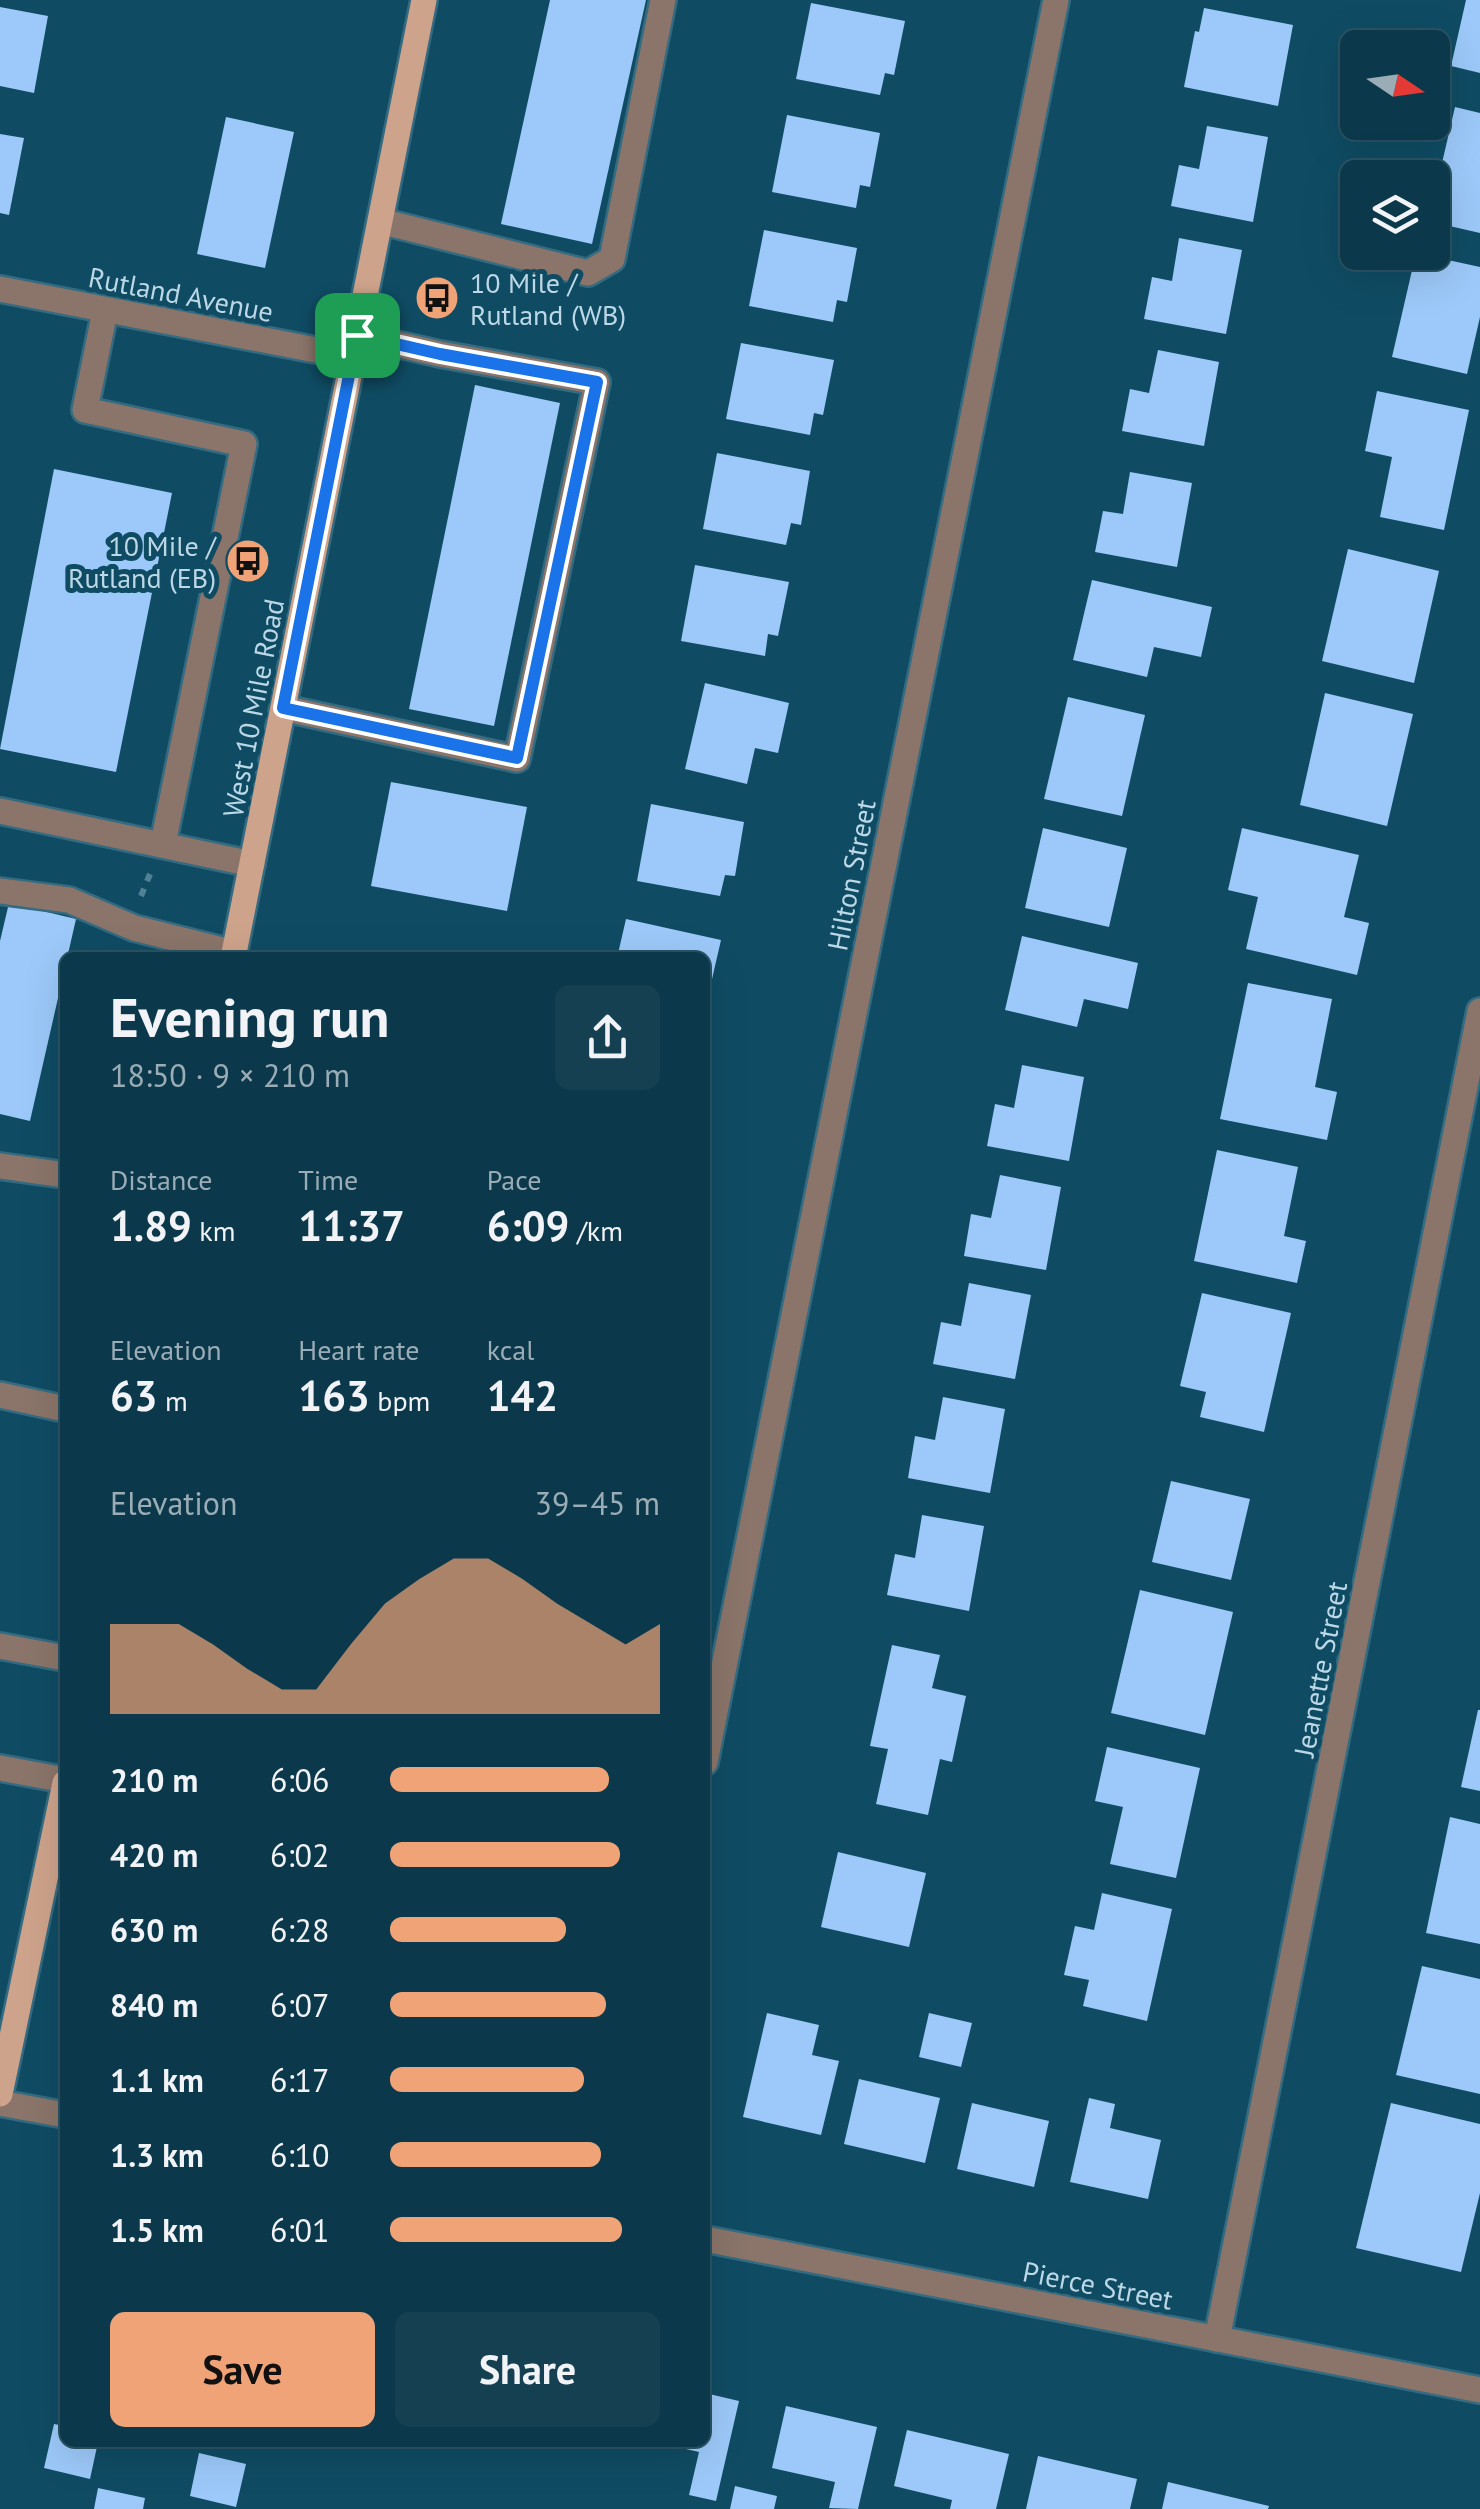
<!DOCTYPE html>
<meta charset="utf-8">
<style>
:root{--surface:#0b394b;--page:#144052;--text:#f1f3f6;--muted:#9aacb5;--line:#2b5363;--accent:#efa377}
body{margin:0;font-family:"PT Sans",sans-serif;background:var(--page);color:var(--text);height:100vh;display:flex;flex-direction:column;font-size:38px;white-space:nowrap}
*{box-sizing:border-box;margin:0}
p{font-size:32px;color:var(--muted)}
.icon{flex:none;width:55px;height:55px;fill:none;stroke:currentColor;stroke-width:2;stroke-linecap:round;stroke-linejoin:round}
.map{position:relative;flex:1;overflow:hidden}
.side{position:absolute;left:60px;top:952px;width:650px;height:1495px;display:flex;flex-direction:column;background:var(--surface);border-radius:15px;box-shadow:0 10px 40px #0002,0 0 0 2px var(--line)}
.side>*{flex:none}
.needle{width:65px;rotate:103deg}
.fabs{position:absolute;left:1340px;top:30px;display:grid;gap:20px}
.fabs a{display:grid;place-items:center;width:110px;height:110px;border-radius:15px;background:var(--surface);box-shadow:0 10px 40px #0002,0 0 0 2px var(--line);font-size:50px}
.pin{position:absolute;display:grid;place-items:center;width:85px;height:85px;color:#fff;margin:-42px;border-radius:20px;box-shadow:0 5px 15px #0006}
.round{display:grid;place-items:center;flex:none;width:105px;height:105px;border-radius:15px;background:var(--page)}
.overview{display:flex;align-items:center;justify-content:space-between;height:170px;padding:0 50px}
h1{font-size:55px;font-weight:700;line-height:75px}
.figures{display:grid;grid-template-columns:repeat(3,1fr);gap:15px;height:170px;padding:10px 50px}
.figures div{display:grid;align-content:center}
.figures b{font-size:42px;font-weight:700}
.figures small{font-size:28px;font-weight:400}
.figures p{font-size:28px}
.chart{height:280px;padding:20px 50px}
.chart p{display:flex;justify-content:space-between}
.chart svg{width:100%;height:180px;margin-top:10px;fill:var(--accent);opacity:.7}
.button{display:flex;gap:20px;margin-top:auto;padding:20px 50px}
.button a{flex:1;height:115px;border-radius:15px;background:var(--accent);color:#111;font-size:40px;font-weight:700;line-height:115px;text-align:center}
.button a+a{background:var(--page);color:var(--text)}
ul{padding:0 50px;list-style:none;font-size:32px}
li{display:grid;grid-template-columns:160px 120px 1fr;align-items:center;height:75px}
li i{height:25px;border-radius:12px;background:var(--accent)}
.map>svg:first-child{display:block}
.building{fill:#9cc9f9}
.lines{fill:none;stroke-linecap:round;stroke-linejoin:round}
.minor-casing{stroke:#356b81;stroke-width:30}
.major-casing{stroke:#356b81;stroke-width:30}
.path{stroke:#508195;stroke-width:6;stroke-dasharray:8 8;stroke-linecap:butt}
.minor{stroke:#8b756a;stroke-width:25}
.major{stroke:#cea38b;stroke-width:25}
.route-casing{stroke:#fff;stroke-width:20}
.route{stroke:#1a73e8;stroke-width:12}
.labels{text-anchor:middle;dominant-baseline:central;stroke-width:10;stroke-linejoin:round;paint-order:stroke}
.poi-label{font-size:28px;fill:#bcd8e6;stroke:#0f4c64;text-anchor:start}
.street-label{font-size:28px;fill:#bcd8e6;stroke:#0f4c64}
</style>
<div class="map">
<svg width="1480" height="2509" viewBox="0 0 1480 2509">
<rect width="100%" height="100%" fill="#0f4c64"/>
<g class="building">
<polygon points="550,0 646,0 592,244 501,224"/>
<polygon points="1466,0 1480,0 1480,73 1451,66"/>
<polygon points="811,3 905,21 894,75 885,73 880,95 796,79"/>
<polygon points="0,7 48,16 34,93 0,86"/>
<polygon points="1204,8 1293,25 1278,106 1184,87 1195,31 1199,32"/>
<polygon points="1455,107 1480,113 1480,233 1432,222 1432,206"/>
<polygon points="787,115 880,133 870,187 860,185 856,208 772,192"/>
<polygon points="226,117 294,132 265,268 197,254"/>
<polygon points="1207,126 1268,137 1253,222 1171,206 1179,165 1199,169"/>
<polygon points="0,134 24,138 9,215 0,213"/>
<polygon points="764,230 857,248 847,302 837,300 833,322 749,306"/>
<polygon points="1179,238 1242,250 1226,334 1144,319 1152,277 1172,281"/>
<polygon points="1416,253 1480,267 1480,317 1467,374 1392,357"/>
<polygon points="741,343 834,360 823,415 814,413 810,435 726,419"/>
<polygon points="1158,350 1219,362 1204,446 1122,431 1130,389 1149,393"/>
<polygon points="475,385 560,403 494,726 409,709"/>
<polygon points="1377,391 1469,410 1444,530 1380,517 1392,457 1365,451"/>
<polygon points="717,453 810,471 801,525 791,523 786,545 703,529"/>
<polygon points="54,469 172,493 116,772 0,749"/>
<polygon points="1130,472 1192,483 1177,567 1095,552 1103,511 1123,514"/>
<polygon points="1348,549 1439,571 1414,683 1322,661"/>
<polygon points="695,565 789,582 778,636 768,634 765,656 681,641"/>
<polygon points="1092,580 1212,607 1201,657 1154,647 1147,677 1073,660"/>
<polygon points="705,683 789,703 778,753 755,748 747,784 685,769"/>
<polygon points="1325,693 1413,714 1387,826 1300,805"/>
<polygon points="1068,697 1145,715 1122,816 1044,799"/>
<polygon points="391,782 527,807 507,911 371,886"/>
<polygon points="651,804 744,822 735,876 725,875 720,896 637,881"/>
<polygon points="1043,828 1127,848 1109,927 1025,908"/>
<polygon points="1242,828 1359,855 1344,917 1369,923 1357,975 1246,949 1258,897 1228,890"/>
<polygon points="9,903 76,919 30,1121 0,1114 0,941"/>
<polygon points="626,919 721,940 707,1001 705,958 617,958"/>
<polygon points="1022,936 1138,963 1128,1009 1084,999 1077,1027 1005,1010"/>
<polygon points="1248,983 1332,999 1315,1087 1337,1092 1327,1140 1220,1119"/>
<polygon points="1022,1065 1084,1077 1069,1161 987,1146 995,1104 1014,1108"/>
<polygon points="1217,1150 1298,1167 1284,1236 1306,1241 1297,1283 1194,1261"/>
<polygon points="1000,1175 1061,1187 1046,1270 964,1256 971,1214 991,1218"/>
<polygon points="969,1283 1031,1295 1015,1379 933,1364 941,1322 961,1326"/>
<polygon points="1202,1293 1291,1313 1264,1432 1200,1417 1206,1392 1180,1386"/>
<polygon points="943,1397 1005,1409 990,1493 908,1478 915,1436 935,1440"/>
<polygon points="1171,1481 1250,1499 1231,1580 1152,1562"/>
<polygon points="922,1515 984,1526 969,1611 887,1595 895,1554 915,1558"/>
<polygon points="1140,1590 1233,1612 1205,1735 1111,1713"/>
<polygon points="892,1645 940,1655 932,1688 966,1696 952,1762 940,1759 928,1815 876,1804 888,1749 870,1746"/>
<polygon points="1478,1710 1480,1710 1480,1791 1461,1787"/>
<polygon points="1107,1747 1200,1768 1176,1878 1110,1864 1123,1807 1095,1801"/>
<polygon points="1450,1817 1480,1824 1480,1944 1426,1933"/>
<polygon points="838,1852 926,1873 909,1947 821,1927"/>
<polygon points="1102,1893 1172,1909 1147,2021 1083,2006 1089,1980 1064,1975 1075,1926 1094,1930"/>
<polygon points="1422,1966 1480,1979 1480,2094 1396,2075"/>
<polygon points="767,2013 819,2025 812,2055 839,2061 821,2135 743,2117"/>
<polygon points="929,2013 972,2023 961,2067 919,2057"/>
<polygon points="859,2079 940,2098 925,2163 844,2144"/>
<polygon points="1089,2098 1115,2104 1110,2128 1161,2140 1148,2199 1070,2182"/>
<polygon points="972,2103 1049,2121 1034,2187 957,2169"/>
<polygon points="1391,2103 1480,2124 1480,2193 1461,2272 1356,2248"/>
<polygon points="705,2393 739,2401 716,2501 689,2495 699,2452 664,2444 705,2442"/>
<polygon points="786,2406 877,2427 858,2509 829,2508 835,2482 772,2468"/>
<polygon points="54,2424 65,2426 65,2442 98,2442 90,2479 44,2468"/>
<polygon points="907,2430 1009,2454 996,2509 950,2509 952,2500 894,2486"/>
<polygon points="199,2453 246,2464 236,2507 190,2496"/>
<polygon points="1038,2456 1137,2479 1130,2509 1026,2509"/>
<polygon points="1168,2482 1269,2506 1268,2509 1162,2509"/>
<polygon points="735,2486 777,2496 774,2509 730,2509"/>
<polygon points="98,2488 145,2498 143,2509 94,2509"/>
</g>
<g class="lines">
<defs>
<g id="minor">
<polyline points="380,221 588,273 612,259 663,0"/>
<polyline points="0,289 352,357"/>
<polyline points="105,311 85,410 244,444 163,844"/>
<polyline points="283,708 517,759 597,382 440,354 357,335"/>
<polyline points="0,811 252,864"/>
<polyline points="0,891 69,900 134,928 234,953"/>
<polyline points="0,1166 65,1175"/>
<polyline points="0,1395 65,1409"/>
<polyline points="0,1646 65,1658"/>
<polyline points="705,1762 1056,0"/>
<polyline points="0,1768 65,1780"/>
<polyline points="0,2103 65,2115"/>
<polyline points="705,2239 1480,2390"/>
<polyline points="1217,2339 1480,1011"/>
</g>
<g id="major">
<polyline points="233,958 424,0"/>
<polyline points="0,2094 65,1783"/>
</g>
</defs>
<use href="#minor" class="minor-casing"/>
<use href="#major" class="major-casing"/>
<polyline class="path" points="141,896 150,874"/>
<use href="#minor" class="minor"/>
<use href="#major" class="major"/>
</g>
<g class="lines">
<defs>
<polygon id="route" points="357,335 440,354 597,382 517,758 283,708"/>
</defs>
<use href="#route" class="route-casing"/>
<use href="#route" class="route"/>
</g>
<defs>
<symbol id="bus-disc" viewBox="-11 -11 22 22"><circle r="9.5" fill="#efa377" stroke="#0f4c64"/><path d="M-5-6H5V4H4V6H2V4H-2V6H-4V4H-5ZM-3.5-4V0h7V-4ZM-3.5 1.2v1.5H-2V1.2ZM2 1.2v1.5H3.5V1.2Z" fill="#111"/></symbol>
</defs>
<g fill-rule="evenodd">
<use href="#bus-disc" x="412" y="273" width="50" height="50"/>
<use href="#bus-disc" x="223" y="536" width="50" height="50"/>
</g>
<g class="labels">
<g class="poi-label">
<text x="470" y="282">10 Mile /<tspan x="470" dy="32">Rutland (WB)</tspan></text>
<text x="216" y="545" text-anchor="end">10 Mile /<tspan x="216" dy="32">Rutland (EB)</tspan></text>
</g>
<g class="street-label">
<text transform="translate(181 294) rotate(11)">Rutland Avenue</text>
<text transform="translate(253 708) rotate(-79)">West 10 Mile Road</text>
<text transform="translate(851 875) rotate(-79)">Hilton Street</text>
<text transform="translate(1320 1669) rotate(-79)">Jeanette Street</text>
<text transform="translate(1098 2285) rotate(11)">Pierce Street</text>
</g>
</g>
</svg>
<div class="fabs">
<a><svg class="needle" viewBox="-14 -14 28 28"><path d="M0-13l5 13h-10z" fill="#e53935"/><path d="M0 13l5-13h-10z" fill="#9aacb5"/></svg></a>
<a><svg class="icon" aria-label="layers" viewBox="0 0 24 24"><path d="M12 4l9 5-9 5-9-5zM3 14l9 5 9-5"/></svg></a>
</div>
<div class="pin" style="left:357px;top:335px;background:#1e9e55"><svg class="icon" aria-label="arrive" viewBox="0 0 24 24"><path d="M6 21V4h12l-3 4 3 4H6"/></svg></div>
<section class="side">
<div class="overview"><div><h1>Evening run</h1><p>18:50 · 9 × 210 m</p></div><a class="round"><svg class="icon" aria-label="share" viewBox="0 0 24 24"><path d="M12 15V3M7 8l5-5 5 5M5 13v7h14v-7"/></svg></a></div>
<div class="figures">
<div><p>Distance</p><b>1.89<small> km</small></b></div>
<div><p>Time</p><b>11:37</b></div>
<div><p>Pace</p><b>6:09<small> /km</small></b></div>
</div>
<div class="figures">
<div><p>Elevation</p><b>63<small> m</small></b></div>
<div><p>Heart rate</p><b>163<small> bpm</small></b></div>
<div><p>kcal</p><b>142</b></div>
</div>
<div class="chart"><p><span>Elevation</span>39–45 m</p>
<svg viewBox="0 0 160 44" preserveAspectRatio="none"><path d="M0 44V22L10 22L20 22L30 27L40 33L50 38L60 38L70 27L80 17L90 11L100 6L110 6L120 11L130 17L140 22L150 27L160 22V44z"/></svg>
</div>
<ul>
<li><b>210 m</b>6:06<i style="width:81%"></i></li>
<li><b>420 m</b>6:02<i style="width:85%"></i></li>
<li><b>630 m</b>6:28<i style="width:65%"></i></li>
<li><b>840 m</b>6:07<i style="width:80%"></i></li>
<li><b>1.1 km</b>6:17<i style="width:72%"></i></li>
<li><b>1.3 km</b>6:10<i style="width:78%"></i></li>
<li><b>1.5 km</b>6:01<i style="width:86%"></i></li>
</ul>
<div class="button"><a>Save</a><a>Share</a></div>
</section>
</div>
